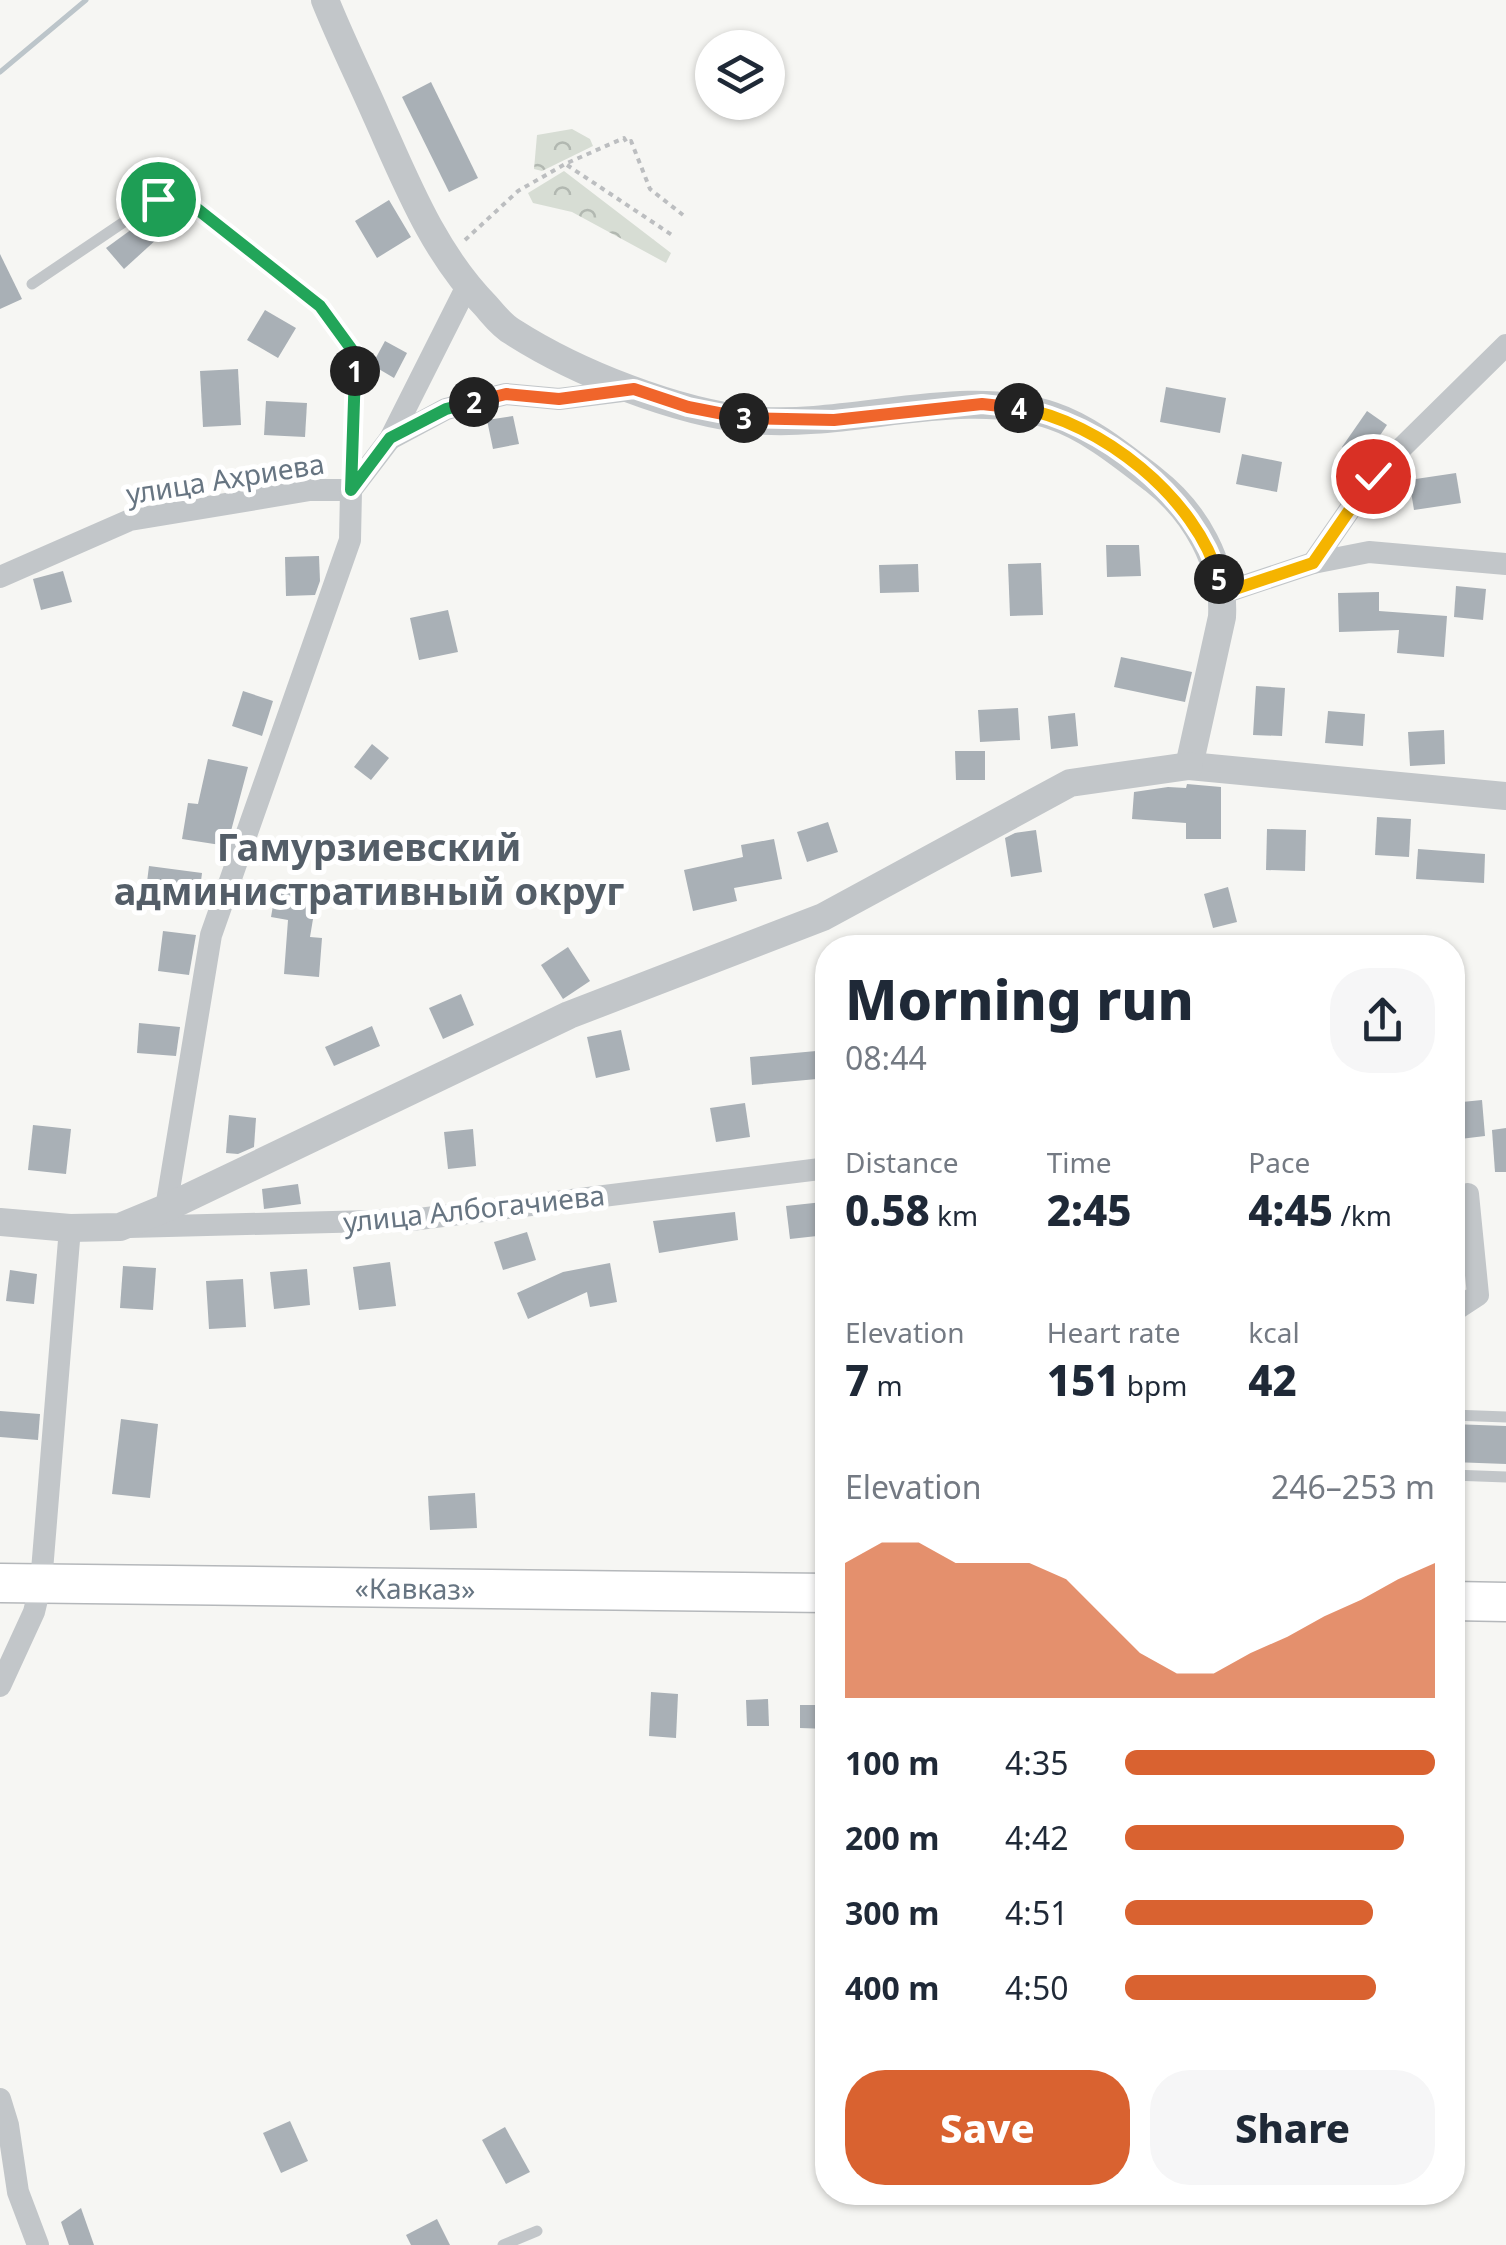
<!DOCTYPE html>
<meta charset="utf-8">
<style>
:root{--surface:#fff;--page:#f6f6f7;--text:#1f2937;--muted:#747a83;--accent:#d96230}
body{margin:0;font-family:"Noto Sans",sans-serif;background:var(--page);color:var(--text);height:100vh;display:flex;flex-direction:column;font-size:38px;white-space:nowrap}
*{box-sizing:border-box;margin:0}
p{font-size:32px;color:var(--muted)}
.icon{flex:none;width:55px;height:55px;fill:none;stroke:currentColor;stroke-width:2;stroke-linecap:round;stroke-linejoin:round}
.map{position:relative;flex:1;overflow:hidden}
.drawer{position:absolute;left:815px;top:935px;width:650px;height:1270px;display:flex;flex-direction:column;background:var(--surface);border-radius:40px;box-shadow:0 2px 8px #0004}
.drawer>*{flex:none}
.controls{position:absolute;left:695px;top:30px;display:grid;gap:20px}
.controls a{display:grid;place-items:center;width:90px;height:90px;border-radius:50%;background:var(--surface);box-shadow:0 2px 8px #0004;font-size:50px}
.pin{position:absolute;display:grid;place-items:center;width:85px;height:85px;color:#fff;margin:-42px;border:5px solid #fff;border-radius:50%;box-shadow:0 2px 10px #0007}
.km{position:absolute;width:50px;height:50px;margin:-25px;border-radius:50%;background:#222;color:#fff;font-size:28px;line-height:50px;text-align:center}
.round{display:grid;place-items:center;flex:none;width:105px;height:105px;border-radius:40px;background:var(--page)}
.head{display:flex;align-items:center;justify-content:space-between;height:170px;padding:0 30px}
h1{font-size:55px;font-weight:800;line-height:75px}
.stats{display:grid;grid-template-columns:repeat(3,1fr);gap:15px;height:170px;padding:10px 30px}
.stats div{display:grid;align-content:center}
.stats b{font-size:42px;font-weight:800}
.stats small{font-size:28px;font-weight:400}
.stats p{font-size:28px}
.chart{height:280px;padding:20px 30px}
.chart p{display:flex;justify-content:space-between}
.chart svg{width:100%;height:180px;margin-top:10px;fill:var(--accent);opacity:.7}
.button{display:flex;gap:20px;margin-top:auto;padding:20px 30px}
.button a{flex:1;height:115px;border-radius:40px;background:var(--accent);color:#fff;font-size:40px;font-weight:800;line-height:115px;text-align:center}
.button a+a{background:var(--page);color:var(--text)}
ul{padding:0 30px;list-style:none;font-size:32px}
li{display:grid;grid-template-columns:160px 120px 1fr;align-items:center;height:75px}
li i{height:25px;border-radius:12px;background:var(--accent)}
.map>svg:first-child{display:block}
.forest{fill:url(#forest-crowns)}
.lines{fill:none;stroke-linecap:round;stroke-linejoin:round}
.stream{stroke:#bcc5ca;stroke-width:5}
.building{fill:#a9b0b6}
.trunk-casing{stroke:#b5b8bb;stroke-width:41}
.path{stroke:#bcbec0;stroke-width:4;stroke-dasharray:5 5;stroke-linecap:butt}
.service{stroke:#c2c6c9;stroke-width:11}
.minor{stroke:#c2c6c9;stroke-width:22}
.tertiary{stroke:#c2c6c9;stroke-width:28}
.trunk{stroke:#fff;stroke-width:38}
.split-1-casing{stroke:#fff;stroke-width:20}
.split-2-casing{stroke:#fff;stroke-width:20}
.split-3-casing{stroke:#fff;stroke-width:20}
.split-4-casing{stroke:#fff;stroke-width:20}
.split-5-casing{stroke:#fff;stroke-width:20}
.split-6-casing{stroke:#fff;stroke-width:20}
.split-1{stroke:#22a559;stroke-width:12}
.split-2{stroke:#22a559;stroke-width:12}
.split-3{stroke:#f0652b;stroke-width:12}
.split-4{stroke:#f0652b;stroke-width:12}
.split-5{stroke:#f5b400;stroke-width:12}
.split-6{stroke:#f5b400;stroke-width:12}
.labels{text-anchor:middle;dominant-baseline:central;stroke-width:10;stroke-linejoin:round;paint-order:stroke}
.street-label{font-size:28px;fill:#677582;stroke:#fff}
.district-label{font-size:38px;font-weight:bold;fill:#545e68;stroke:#fff}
</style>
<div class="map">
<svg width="1506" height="2245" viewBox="0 0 1506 2245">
<defs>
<pattern id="forest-crowns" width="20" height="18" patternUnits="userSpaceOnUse" patternTransform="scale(2.5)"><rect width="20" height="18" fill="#d7ddd4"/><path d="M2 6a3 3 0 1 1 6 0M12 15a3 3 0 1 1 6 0" fill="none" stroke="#b2b8b1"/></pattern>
</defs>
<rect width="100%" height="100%" fill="#f6f6f3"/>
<g class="forest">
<polygon points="572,129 590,139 593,146 542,171 534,169 537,135"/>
<polygon points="564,171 671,253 666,263 572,212 533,203 528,193"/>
</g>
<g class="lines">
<polyline class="stream" points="0,72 86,0"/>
</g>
<g class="building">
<polygon points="431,82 478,178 449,192 402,97"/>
<polygon points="389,200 411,237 377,258 355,221"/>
<polygon points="143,221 158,238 124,269 106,248"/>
<polygon points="0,254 22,299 0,309"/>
<polygon points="265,310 296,328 278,358 247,340"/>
<polygon points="385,341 407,353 394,378 372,365"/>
<polygon points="238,369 241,425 203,427 200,371"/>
<polygon points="1166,387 1226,398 1220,433 1160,422"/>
<polygon points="266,401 307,403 305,437 264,435"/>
<polygon points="1367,411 1387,425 1362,462 1342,447"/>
<polygon points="513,416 519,444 493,449 487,420"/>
<polygon points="1242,454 1282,462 1277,492 1236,484"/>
<polygon points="1456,473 1461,503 1414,510 1409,480"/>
<polygon points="1106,545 1139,545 1141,576 1107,577"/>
<polygon points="319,556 320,581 315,595 286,596 285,557"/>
<polygon points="1041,563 1043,615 1010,616 1008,564"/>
<polygon points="918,564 919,592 880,593 879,565"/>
<polygon points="63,571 72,602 41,610 33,579"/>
<polygon points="1456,586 1486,589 1483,620 1454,617"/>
<polygon points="1379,592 1379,611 1447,616 1444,657 1397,653 1399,630 1339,632 1338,593"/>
<polygon points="448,610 458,652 419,660 410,618"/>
<polygon points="1121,657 1192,672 1185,702 1114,687"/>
<polygon points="1256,686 1285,688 1282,736 1253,735"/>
<polygon points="243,691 273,701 262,736 232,726"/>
<polygon points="1018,708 1020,740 980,742 978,710"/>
<polygon points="1328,711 1365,714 1363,746 1325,743"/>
<polygon points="1075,713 1078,746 1051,749 1048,716"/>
<polygon points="1444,730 1445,764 1410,766 1408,732"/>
<polygon points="372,744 389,758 371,780 354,767"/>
<polygon points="955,751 985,751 985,780 956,780"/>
<polygon points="208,759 248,767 227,846 182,839 188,803 198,804"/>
<polygon points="1187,784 1221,787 1221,839 1186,839 1186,823 1132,819 1134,792 1168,787 1186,788"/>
<polygon points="1377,817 1411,819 1409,857 1375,855"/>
<polygon points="828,822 838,852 807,862 797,832"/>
<polygon points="1267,829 1306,830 1305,871 1266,870"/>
<polygon points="1036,830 1042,872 1011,877 1005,838 1015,833"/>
<polygon points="774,839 782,879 734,888 737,901 693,911 684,870 743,857 741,845"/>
<polygon points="1418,849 1485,854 1484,883 1416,879"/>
<polygon points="149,866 202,873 198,905 145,898"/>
<polygon points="1228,887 1237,922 1213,928 1204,894"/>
<polygon points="276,888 317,895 310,937 322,938 319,977 284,974 288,920 271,917"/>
<polygon points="163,931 196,935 189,975 158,971"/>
<polygon points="568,947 590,981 563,999 541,965"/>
<polygon points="461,994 474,1025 443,1039 429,1008"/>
<polygon points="139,1023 180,1027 176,1056 137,1053"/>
<polygon points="372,1026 380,1046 334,1066 325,1047"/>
<polygon points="621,1030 630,1070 596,1078 587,1037"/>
<polygon points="827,1050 828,1078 752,1085 750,1057"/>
<polygon points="1482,1100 1485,1136 1452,1140 1452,1103"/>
<polygon points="745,1103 750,1137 716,1142 710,1108"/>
<polygon points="229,1115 256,1118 254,1147 238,1154 226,1153"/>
<polygon points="33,1125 71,1129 66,1174 28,1170"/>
<polygon points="1506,1128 1506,1172 1495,1172 1492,1130"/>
<polygon points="473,1129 476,1166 448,1169 444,1132"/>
<polygon points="298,1184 301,1204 264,1209 262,1189"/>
<polygon points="823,1202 826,1235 790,1239 786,1206"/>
<polygon points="735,1212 738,1240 659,1253 653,1221"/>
<polygon points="527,1232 536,1260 503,1270 494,1242"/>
<polygon points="390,1262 396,1306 359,1310 353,1267"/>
<polygon points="610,1263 617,1302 590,1307 587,1292 528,1319 517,1293 563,1272"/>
<polygon points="123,1266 156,1268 153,1310 120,1308"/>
<polygon points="307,1269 310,1305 274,1309 270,1272"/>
<polygon points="10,1270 37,1274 34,1304 6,1301"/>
<polygon points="243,1279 246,1327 209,1329 206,1281"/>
<polygon points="0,1411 40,1414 38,1440 0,1437"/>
<polygon points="121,1419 158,1424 150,1498 112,1494"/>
<polygon points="1452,1424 1506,1426 1506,1464 1452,1462"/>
<polygon points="475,1493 477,1528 430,1530 428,1496"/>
<polygon points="651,1692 678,1694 676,1738 649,1736"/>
<polygon points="768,1699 769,1726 747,1726 746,1700"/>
<polygon points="800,1705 828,1705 828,1729 800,1728"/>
<polygon points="290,2121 308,2161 281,2173 263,2133"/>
<polygon points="505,2127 530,2172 506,2184 482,2140"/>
<polygon points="81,2208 94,2245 69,2245 61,2222"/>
<polygon points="437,2219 450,2245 411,2245 406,2235"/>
</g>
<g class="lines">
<defs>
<g id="trunk">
<path id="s1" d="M0,1583L828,1593"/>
<polyline points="1452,1601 1506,1602"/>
</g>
</defs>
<use href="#trunk" class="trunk-casing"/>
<g class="path">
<polyline points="567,165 675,237"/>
<polyline points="465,240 518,191 565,164 624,138 627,143 631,141 650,189 683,215"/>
</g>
<g class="service">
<polyline points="32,284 158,199 182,197 320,306 355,354 351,486"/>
<polyline points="1452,1415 1506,1417"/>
<polyline points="1452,1475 1506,1477"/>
<polyline points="503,2245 537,2231"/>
</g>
<g class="minor">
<polyline points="390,439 446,409 506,394 559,399 630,390"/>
<polyline points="1313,563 1373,476 1506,345"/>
<polyline points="0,577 130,520 310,490 351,490"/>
<polyline points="1223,593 1313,563 1369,552 1506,564"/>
<polyline points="166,1208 211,935 350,540 351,490 390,439 467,286"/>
<polyline points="129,1227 411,1220 828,1168"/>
<polyline points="1452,1312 1478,1295 1468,1194"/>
<polyline points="0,1686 34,1612 41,1583 70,1228"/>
<polyline points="0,2099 8,2125 18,2192 38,2245"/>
</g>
<g class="tertiary">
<path d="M325,0C341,40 360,78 377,117C407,184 434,253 486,306C494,315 502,326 513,332C577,373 676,412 752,420C850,429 961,385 1053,416C1089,428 1124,457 1154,480C1195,512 1225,564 1222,617L1189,766L1506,796"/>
<polyline points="0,1222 70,1228 120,1227 166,1208 569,1015 823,917 1070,783 1189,766"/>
</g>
<use href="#trunk" class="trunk"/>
</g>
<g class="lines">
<defs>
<polyline id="split-1" points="158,199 182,197 320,306 355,354 355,371"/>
<polyline id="split-2" points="355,371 351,490 390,438 446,409 474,402"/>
<polyline id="split-3" points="474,402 506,394 559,399 634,389 688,407 744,418"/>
<polyline id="split-4" points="744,418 834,420 982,404 1019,408"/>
<path id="split-5" d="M1019,408C1100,421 1197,498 1219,579"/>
<polyline id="split-6" points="1219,579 1223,593 1313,563 1373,476"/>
</defs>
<use href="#split-1" class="split-1-casing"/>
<use href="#split-2" class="split-2-casing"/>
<use href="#split-3" class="split-3-casing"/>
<use href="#split-4" class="split-4-casing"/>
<use href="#split-5" class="split-5-casing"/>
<use href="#split-6" class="split-6-casing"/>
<use href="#split-1" class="split-1"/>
<use href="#split-2" class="split-2"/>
<use href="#split-3" class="split-3"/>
<use href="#split-4" class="split-4"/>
<use href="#split-5" class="split-5"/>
<use href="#split-6" class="split-6"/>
</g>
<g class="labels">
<g class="street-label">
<text transform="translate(225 478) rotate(-9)">улица Ахриева</text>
<text transform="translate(474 1208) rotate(-6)">улица Албогачиева</text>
<text stroke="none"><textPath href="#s1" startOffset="415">«Кавказ»</textPath></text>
</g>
<g class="district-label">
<text x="369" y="846">Гамурзиевский<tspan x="369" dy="44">административный округ</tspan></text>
</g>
</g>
</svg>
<div class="controls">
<a><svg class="icon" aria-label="layers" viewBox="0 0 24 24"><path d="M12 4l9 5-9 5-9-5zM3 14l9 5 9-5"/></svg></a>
</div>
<div class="pin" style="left:158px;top:199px;background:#1e9e55"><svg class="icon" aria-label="arrive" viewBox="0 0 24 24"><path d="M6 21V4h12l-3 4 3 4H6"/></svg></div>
<div class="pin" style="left:1373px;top:476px;background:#d93025"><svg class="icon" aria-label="check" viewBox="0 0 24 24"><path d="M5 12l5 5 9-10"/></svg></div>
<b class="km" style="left:355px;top:371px">1</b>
<b class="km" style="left:474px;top:402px">2</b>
<b class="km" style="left:744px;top:418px">3</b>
<b class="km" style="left:1019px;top:408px">4</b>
<b class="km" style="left:1219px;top:579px">5</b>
<section class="drawer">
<div class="head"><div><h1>Morning run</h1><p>08:44</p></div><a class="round"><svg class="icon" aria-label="share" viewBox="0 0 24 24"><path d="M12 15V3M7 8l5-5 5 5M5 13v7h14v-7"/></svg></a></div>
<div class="stats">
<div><p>Distance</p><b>0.58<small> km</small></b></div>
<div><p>Time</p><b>2:45</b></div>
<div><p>Pace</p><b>4:45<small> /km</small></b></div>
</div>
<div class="stats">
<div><p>Elevation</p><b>7<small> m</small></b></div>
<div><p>Heart rate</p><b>151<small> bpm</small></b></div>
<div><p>kcal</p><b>42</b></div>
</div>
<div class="chart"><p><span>Elevation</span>246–253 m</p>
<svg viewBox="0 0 160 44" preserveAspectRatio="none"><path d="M0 44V11L10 6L20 6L30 11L40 11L50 11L60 15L70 24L80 33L90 38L100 38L110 33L120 29L130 24L140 20L150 15L160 11V44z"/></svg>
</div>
<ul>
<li><b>100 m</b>4:35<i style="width:100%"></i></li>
<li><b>200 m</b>4:42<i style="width:90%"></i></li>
<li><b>300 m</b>4:51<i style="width:80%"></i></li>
<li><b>400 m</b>4:50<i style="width:81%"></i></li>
</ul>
<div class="button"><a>Save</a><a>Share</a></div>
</section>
</div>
